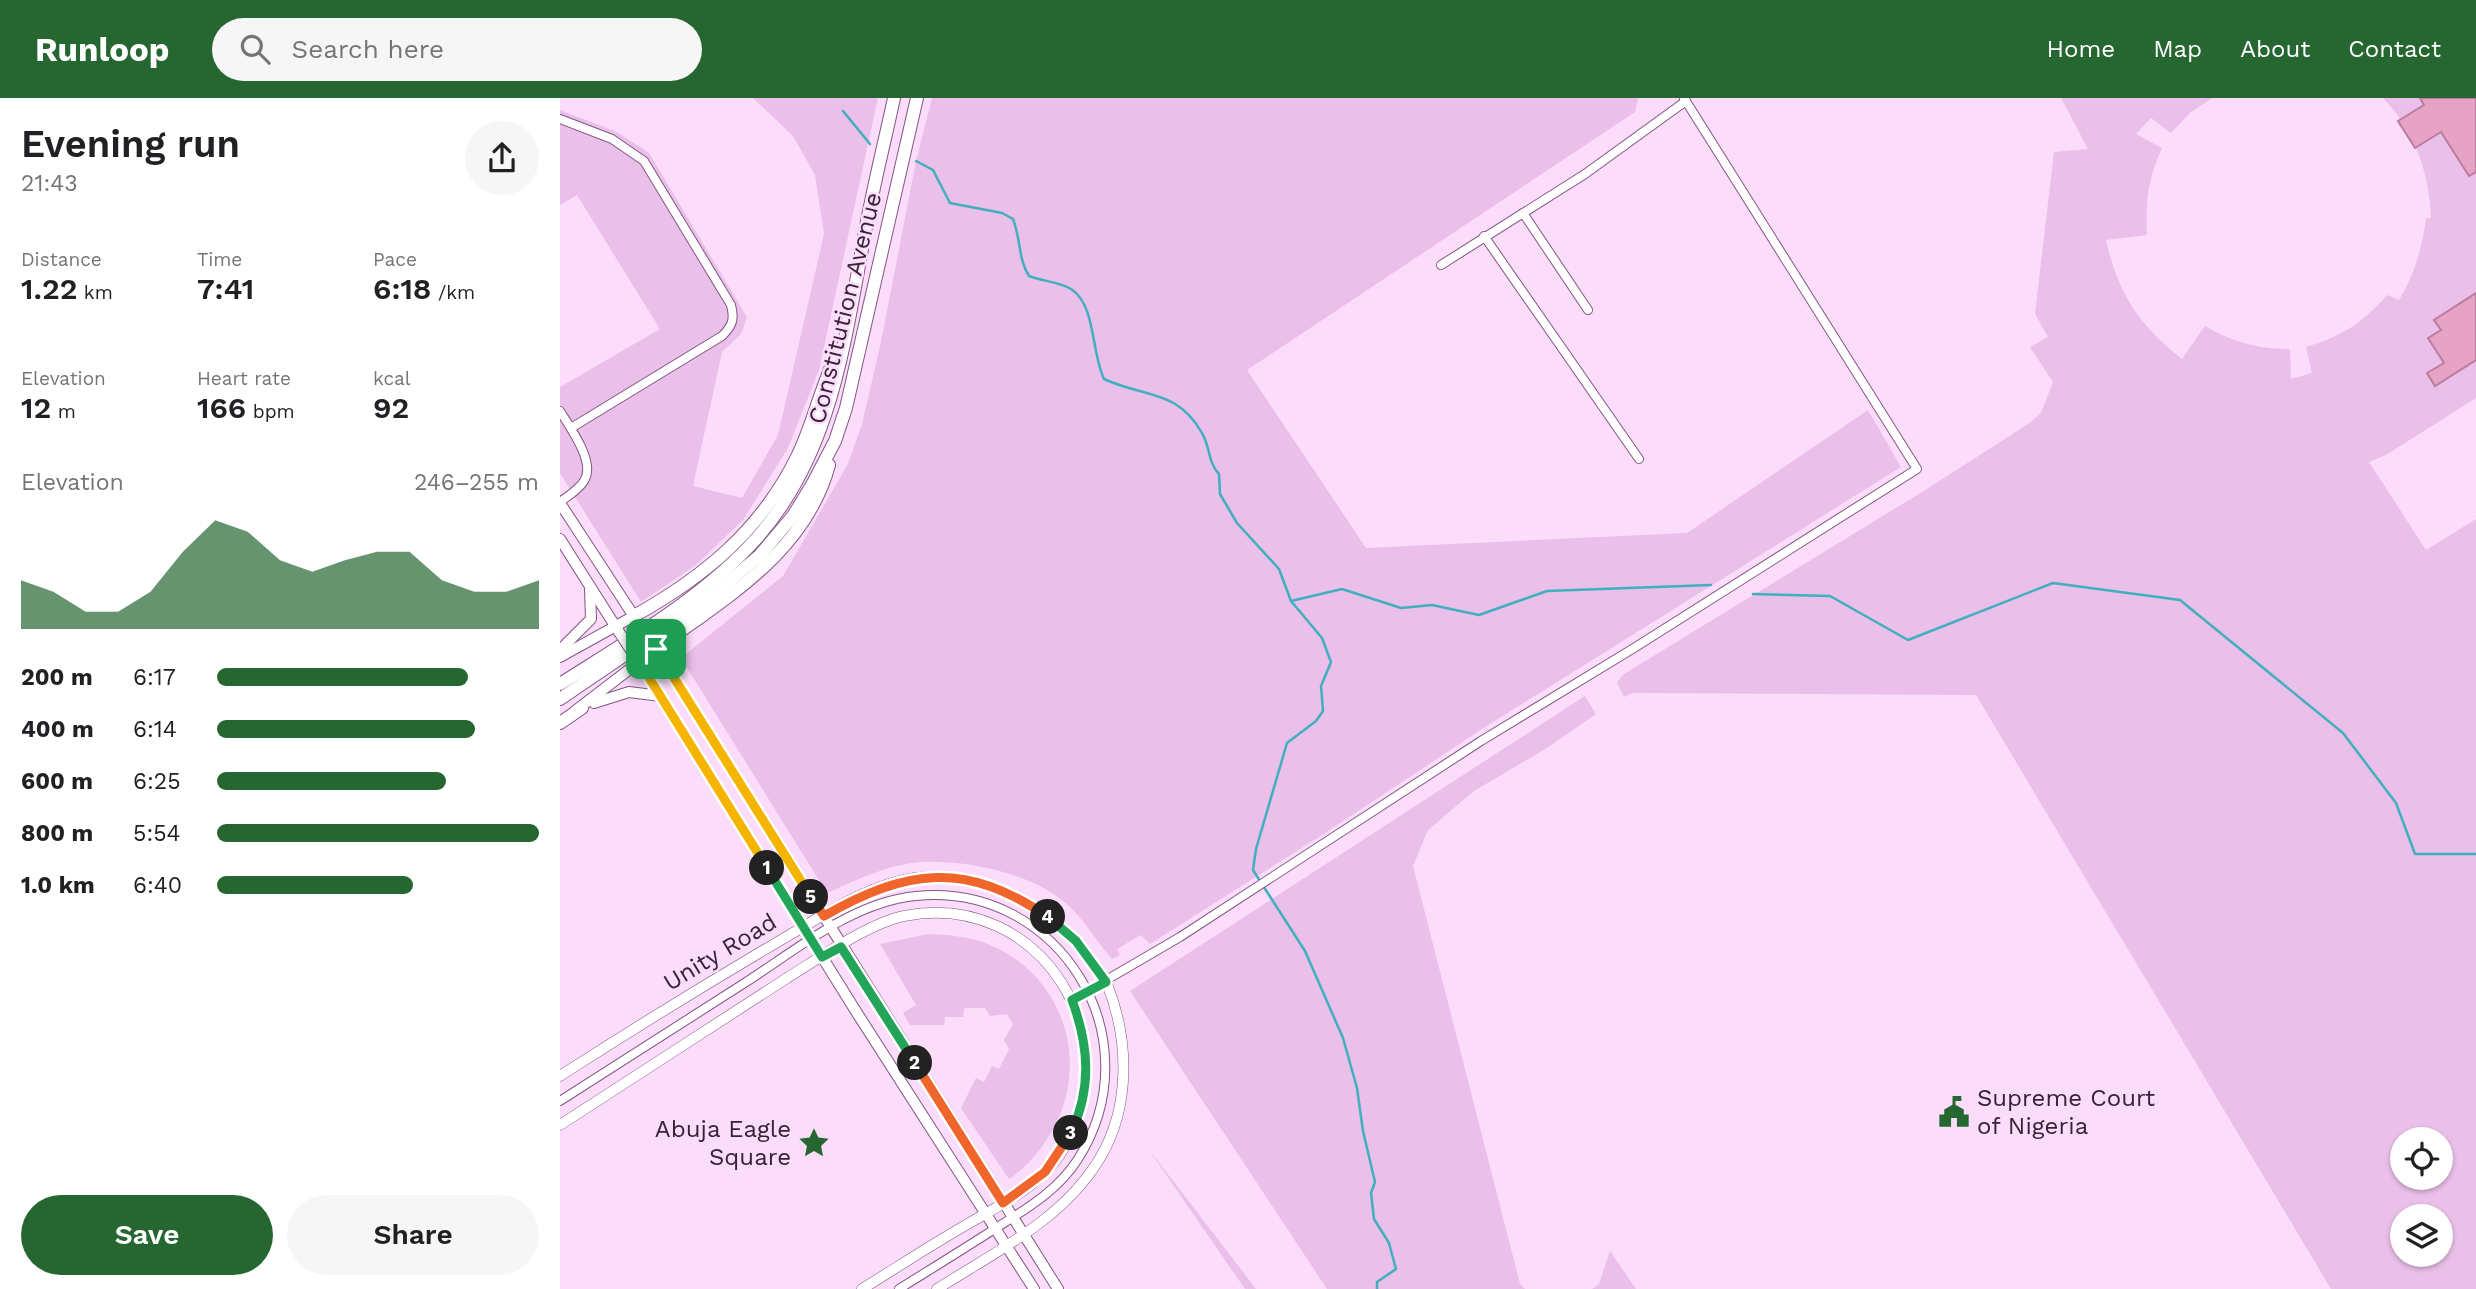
<!DOCTYPE html>
<meta charset="utf-8">
<style>
:root{--surface:#fff;--page:#f6f6f6;--text:#202124;--muted:#757577;--accent:#266731}
body{margin:0;font-family:"Work Sans",sans-serif;background:var(--page);color:var(--text);height:100vh;display:flex;flex-direction:column;font-size:26px;white-space:nowrap}
*{box-sizing:border-box;margin:0}
p{font-size:23px;color:var(--muted)}
.icon{flex:none;width:38px;height:38px;fill:none;stroke:currentColor;stroke-width:2;stroke-linecap:round;stroke-linejoin:round}
.map{position:relative;flex:1;overflow:hidden}
.drawer{display:flex;flex-direction:column;background:var(--surface);width:560px}
.drawer>*{flex:none}
.tools{position:absolute;left:1830px;top:1029px;display:grid;gap:14px}
.tools a{display:grid;place-items:center;width:63px;height:63px;border-radius:50%;background:var(--surface);box-shadow:0 2px 5px #0004;font-size:35px}
.pin{position:absolute;display:grid;place-items:center;width:60px;height:60px;color:#fff;margin:-30px;border-radius:14px;box-shadow:0 4px 10px #0006}
.km{position:absolute;width:35px;height:35px;margin:-18px;border-radius:50%;background:#222;color:#fff;font-size:19px;line-height:35px;text-align:center}
.round{display:grid;place-items:center;flex:none;width:74px;height:74px;border-radius:37px;background:var(--page)}
.overview{display:flex;align-items:center;justify-content:space-between;height:119px;padding:0 21px}
h1{font-size:38px;font-weight:600;line-height:52px}
.metrics{display:grid;grid-template-columns:repeat(3,1fr);gap:10px;height:119px;padding:7px 21px}
.metrics div{display:grid;align-content:center}
.metrics b{font-size:30px;font-weight:600}
.metrics small{font-size:19px;font-weight:400}
.metrics p{font-size:19px}
.chart{height:196px;padding:14px 21px}
.chart p{display:flex;justify-content:space-between}
.chart svg{width:100%;height:126px;margin-top:7px;fill:var(--accent);opacity:.7}
.primary-button{display:flex;gap:14px;margin-top:auto;padding:14px 21px}
.primary-button a{flex:1;height:80px;border-radius:42px;background:var(--accent);color:#fff;font-size:28px;font-weight:600;line-height:80px;text-align:center}
.primary-button a+a{background:var(--page);color:var(--text)}
ul{padding:0 21px;list-style:none;font-size:23px}
li{display:grid;grid-template-columns:112px 84px 1fr;align-items:center;height:52px}
li i{height:18px;border-radius:9px;background:var(--accent)}
header{display:flex;align-items:center;gap:42px;box-sizing:border-box;height:98px;padding:0 35px;background:var(--accent);color:#fff}
header strong{font-size:33px}
nav{display:flex;gap:38px;margin-inline-start:auto;font-size:24px}
.search{width:490px;height:63px;background:var(--page);display:flex;align-items:center;gap:18px;box-sizing:border-box;padding:0 24px;border-radius:38px;color:var(--muted);font-size:26px}
main{display:flex;flex:1;min-height:0}
.map>svg:first-child{display:block}
.green{fill:#eabfe9;fill-rule:evenodd}
.lines{fill:none;stroke-linecap:round;stroke-linejoin:round}
.stream{stroke:#41afbd;stroke-width:2.5}
.building{fill:#e6a3c6;stroke:#bc7c9e;stroke-width:2}
.minor-casing{stroke:#835483;stroke-width:10}
.tertiary-casing{stroke:#835483;stroke-width:11}
.secondary-casing{stroke:#835483;stroke-width:12}
.primary-casing{stroke:#835483;stroke-width:14}
.minor{stroke:#fff;stroke-width:8}
.tertiary{stroke:#fff;stroke-width:10}
.secondary{stroke:#fff;stroke-width:10}
.primary{stroke:#fff;stroke-width:12}
.secondary-bridge-casing{stroke:#835483;stroke-width:12;stroke-linecap:butt}
.secondary-bridge{stroke:#fff;stroke-width:10}
.split-1-casing{stroke:#fff;stroke-width:14}
.split-2-casing{stroke:#fff;stroke-width:14}
.split-3-casing{stroke:#fff;stroke-width:14}
.split-4-casing{stroke:#fff;stroke-width:14}
.split-5-casing{stroke:#fff;stroke-width:14}
.split-6-casing{stroke:#fff;stroke-width:14}
.split-1{stroke:#f5b400;stroke-width:9}
.split-2{stroke:#22a559;stroke-width:9}
.split-3{stroke:#f0652b;stroke-width:9}
.split-4{stroke:#22a559;stroke-width:9}
.split-5{stroke:#f0652b;stroke-width:9}
.split-6{stroke:#f5b400;stroke-width:9}
.labels{text-anchor:middle;dominant-baseline:central;stroke-width:5;stroke-linejoin:round;paint-order:stroke}
.street-label{font-size:24px;fill:#372337;stroke:#fcdcfb}
.poi-label{font-size:24px;fill:#372337;stroke:#fcdcfb;text-anchor:start}
</style>
<header>
<strong>Runloop</strong>
<div class="search"><svg class="icon" aria-label="search" viewBox="0 0 24 24"><circle cx="10" cy="10" r="6"/><path d="M15 15l6 6"/></svg>Search here</div>
<nav><a>Home</a><a>Map</a><a>About</a><a>Contact</a></nav>
</header>
<main>
<section class="drawer">
<div class="overview"><div><h1>Evening run</h1><p>21:43</p></div><a class="round"><svg class="icon" aria-label="share" viewBox="0 0 24 24"><path d="M12 15V3M7 8l5-5 5 5M5 13v7h14v-7"/></svg></a></div>
<div class="metrics">
<div><p>Distance</p><b>1.22<small> km</small></b></div>
<div><p>Time</p><b>7:41</b></div>
<div><p>Pace</p><b>6:18<small> /km</small></b></div>
</div>
<div class="metrics">
<div><p>Elevation</p><b>12<small> m</small></b></div>
<div><p>Heart rate</p><b>166<small> bpm</small></b></div>
<div><p>kcal</p><b>92</b></div>
</div>
<div class="chart"><p><span>Elevation</span>246–255 m</p>
<svg viewBox="0 0 160 44" preserveAspectRatio="none"><path d="M0 44V27L10 31L20 38L30 38L40 31L50 17L60 6L70 10L80 20L90 24L100 20L110 17L120 17L130 27L140 31L150 31L160 27V44z"/></svg>
</div>
<ul>
<li><b>200 m</b>6:17<i style="width:78%"></i></li>
<li><b>400 m</b>6:14<i style="width:80%"></i></li>
<li><b>600 m</b>6:25<i style="width:71%"></i></li>
<li><b>800 m</b>5:54<i style="width:100%"></i></li>
<li><b>1.0 km</b>6:40<i style="width:61%"></i></li>
</ul>
<div class="primary-button"><a>Save</a><a>Share</a></div>
</section>
<div class="map">
<svg width="1916" height="1191" viewBox="0 0 1916 1191">
<rect width="100%" height="100%" fill="#fcdcfb"/>
<g class="green">
<polygon points="193,0 318,0 259,272 228,350 183,422 136,467 81,504 0,375 0,289 100,231 17,97 0,107 0,12 57,34 89,55 187,219 181,236 162,254 133,388 182,400 218,337 264,136 255,77 233,38"/>
<path d="M372,0H1078L1075,14L687,272L806,450L1127,435L1308,312L1341,369L922,631L759,739L590,846L581,837L557,851L560,857L552,861C538,845 526,825 511,810C477,776 407,761 359,764C327,767 296,782 267,795L121,560L223,478L288,366L302,326L321,244L356,63Z"/>
<path d="M1501,0H1652L1631,14L1611,35L1591,20L1576,36L1602,50C1588,80 1585,105 1587,137L1546,142C1558,196 1579,227 1622,261L1645,228C1673,244 1697,251 1730,251L1731,281L1752,275L1746,249C1781,239 1804,224 1827,197L1839,202C1855,175 1862,151 1866,120H1871C1869,74 1855,33 1823,0H1916V300L1826,357L1809,364L1866,452L1916,421V1191H1771L1416,597L1072,595L1064,599L1057,584L1064,576L1367,391L1471,324L1481,315L1493,284L1470,249L1488,239L1475,216L1494,54L1528,51ZM1843,1041H1881V1080H1843ZM1843,1118H1881V1157H1843Z"/>
<polygon points="1025,598 1036,616 987,650 914,693 868,732 853,768 960,1186 965,1191 767,1191 570,893"/>
<path d="M368,836C384,836 400,838 416,842C492,864 530,947 499,1019C488,1043 472,1066 449,1081L401,1010L416,980L424,984L432,968L439,971L449,951L444,942L453,926L447,916L430,918L425,910H404L403,919H385L384,927H350L343,915L356,907L320,846Z"/>
<polygon points="587,1049 696,1191 685,1191"/>
<polygon points="1050,1153 1076,1191 1032,1191 1039,1186"/>
</g>
<g class="lines">
<g class="stream">
<polyline points="283,13 310,46"/>
<path d="M356,63L373,72L390,105L442,115L453,121C461,141 458,161 469,178C481,183 500,184 511,191C536,207 531,254 544,281C585,300 617,291 642,335C650,348 648,365 659,376L660,396L677,425L719,471L731,503L762,540L771,564L761,588L763,613L756,623L727,645L696,751L693,772L745,853L783,940L797,990L803,1033L815,1084L811,1095L814,1121L829,1145L836,1171L817,1184V1191"/>
<polyline points="1193,496 1270,498 1348,542 1493,485 1620,502 1783,635 1836,705 1855,756 1916,756"/>
<polyline points="731,503 782,491 841,510 872,507 919,517 987,493 1151,487"/>
</g>
</g>
<g class="building">
<polygon points="1860,0 1916,0 1916,74 1909,78 1881,34 1855,50 1838,23 1864,7"/>
<polygon points="1916,195 1916,262 1875,288 1867,275 1884,265 1868,240 1881,232 1874,222"/>
</g>
<g class="lines">
<defs>
<g id="minor">
<path d="M0,21L52,41L84,63L171,207C175,222 172,228 162,238L11,330"/>
<polyline points="963,115 1028,212"/>
<polyline points="924,138 1079,361"/>
<polyline points="881,167 1025,76 1126,3"/>
<path d="M0,313C9,328 35,363 25,381C21,390 8,398 0,404"/>
<polyline points="512,902 620,839 921,643 1074,550 1357,371 1124,0"/>
<path d="M0,1003C61,964 122,925 183,886C235,853 292,804 356,798C499,784 595,940 518,1061C497,1094 464,1112 433,1132C402,1152 371,1171 339,1191"/>
</g>
<g id="tertiary">
<path d="M0,978C73,931 146,886 221,842C261,819 307,787 354,780C420,771 485,805 526,856C533,865 543,875 547,886C569,941 571,1008 540,1060C504,1121 435,1154 377,1191"/>
<path d="M0,1027C76,978 151,929 227,880C258,861 309,825 344,818C482,791 575,944 499,1058C477,1090 438,1108 406,1127C371,1147 336,1170 302,1191"/>
</g>
<g id="secondary">
<polyline points="0,405 77,523"/>
<polyline points="0,441 59,534"/>
<polyline points="93,546 498,1191"/>
<polyline points="0,552 31,521 30,491"/>
<polyline points="74,557 297,915 474,1191"/>
<polyline points="0,559 74,518"/>
<polyline points="34,605 69,594 101,598"/>
<polyline points="15,613 96,551"/>
</g>
<g id="primary">
<path d="M74,518C144,479 201,432 237,359C253,327 260,291 276,258"/>
<path d="M96,551C164,500 245,456 269,367"/>
<path d="M0,586C66,544 144,499 196,441C271,357 284,247 304,140C312,93 324,47 334,0"/>
<polyline points="0,601 153,497 200,457 233,418 252,387 275,343 286,310 357,0"/>
<polyline points="0,625 22,610"/>
</g>
</defs>
<use href="#minor" class="minor-casing"/>
<use href="#tertiary" class="tertiary-casing"/>
<use href="#secondary" class="secondary-casing"/>
<use href="#primary" class="primary-casing"/>
<use href="#minor" class="minor"/>
<use href="#tertiary" class="tertiary"/>
<use href="#secondary" class="secondary"/>
<use href="#primary" class="primary"/>
<defs>
<g id="secondary-bridge">
<polyline points="77,523 93,546"/>
<polyline points="59,534 74,557"/>
</g>
</defs>
<use href="#secondary-bridge" class="secondary-bridge-casing"/>
<use href="#secondary-bridge" class="secondary-bridge"/>
</g>
<g class="lines">
<defs>
<polyline id="split-1" points="96,551 78,562 207,770"/>
<polyline id="split-2" points="207,770 262,859 281,849 355,965"/>
<polyline id="split-3" points="355,965 443,1105 485,1074 511,1035"/>
<path id="split-4" d="M488,819L516,843L546,884L512,902C529,948 532,990 511,1035"/>
<path id="split-5" d="M251,799L264,818C347,771 405,762 488,819"/>
<polyline id="split-6" points="96,551 251,799"/>
</defs>
<use href="#split-1" class="split-1-casing"/>
<use href="#split-2" class="split-2-casing"/>
<use href="#split-3" class="split-3-casing"/>
<use href="#split-4" class="split-4-casing"/>
<use href="#split-5" class="split-5-casing"/>
<use href="#split-6" class="split-6-casing"/>
<use href="#split-1" class="split-1"/>
<use href="#split-2" class="split-2"/>
<use href="#split-3" class="split-3"/>
<use href="#split-4" class="split-4"/>
<use href="#split-5" class="split-5"/>
<use href="#split-6" class="split-6"/>
</g>
<defs>
<symbol id="civic-bare" viewBox="-9 -9 18 18"><path d="M-.6-6.5H3V-4.5H.6V-3L4-1V1h2V6H-6V1h2V-1L-.6-3ZM-1.2 2.5V6h2.4V2.5Z" fill="#266731" stroke="#fcdcfb" stroke-width="2.5" paint-order="stroke"/></symbol>
<symbol id="sight-bare" viewBox="-9 -9 18 18"><path d="M0-6L1.8-2.2L6-1.7L2.9 1.2L3.7 5.4L0 3.3L-3.7 5.4L-2.9 1.2L-6-1.7L-1.8-2.2Z" fill="#266731" stroke="#fcdcfb" stroke-width="2.5" paint-order="stroke"/></symbol>
</defs>
<g fill-rule="evenodd">
<use href="#civic-bare" x="1372" y="992" width="44" height="44"/>
<use href="#sight-bare" x="232" y="1023" width="44" height="44"/>
</g>
<g class="labels">
<g class="street-label">
<text transform="translate(285 210) rotate(-76)">Constitution Avenue</text>
<text transform="translate(160 854) rotate(-31)">Unity Road</text>
</g>
<g class="poi-label">
<text x="1417" y="1000">Supreme Court<tspan x="1417" dy="28">of Nigeria</tspan></text>
<text x="231" y="1031" text-anchor="end">Abuja Eagle<tspan x="231" dy="28">Square</tspan></text>
</g>
</g>
</svg>
<div class="tools">
<a><svg class="icon" aria-label="locate" viewBox="0 0 24 24"><circle cx="12" cy="12" r="6"/><path d="M12 2v4M12 18v4M2 12h4M18 12h4"/></svg></a>
<a><svg class="icon" aria-label="layers" viewBox="0 0 24 24"><path d="M12 4l9 5-9 5-9-5zM3 14l9 5 9-5"/></svg></a>
</div>
<div class="pin" style="left:96px;top:551px;background:#1e9e55"><svg class="icon" aria-label="arrive" viewBox="0 0 24 24"><path d="M6 21V4h12l-3 4 3 4H6"/></svg></div>
<b class="km" style="left:207px;top:770px">1</b>
<b class="km" style="left:355px;top:965px">2</b>
<b class="km" style="left:511px;top:1035px">3</b>
<b class="km" style="left:488px;top:819px">4</b>
<b class="km" style="left:251px;top:799px">5</b>
</div>
</main>
